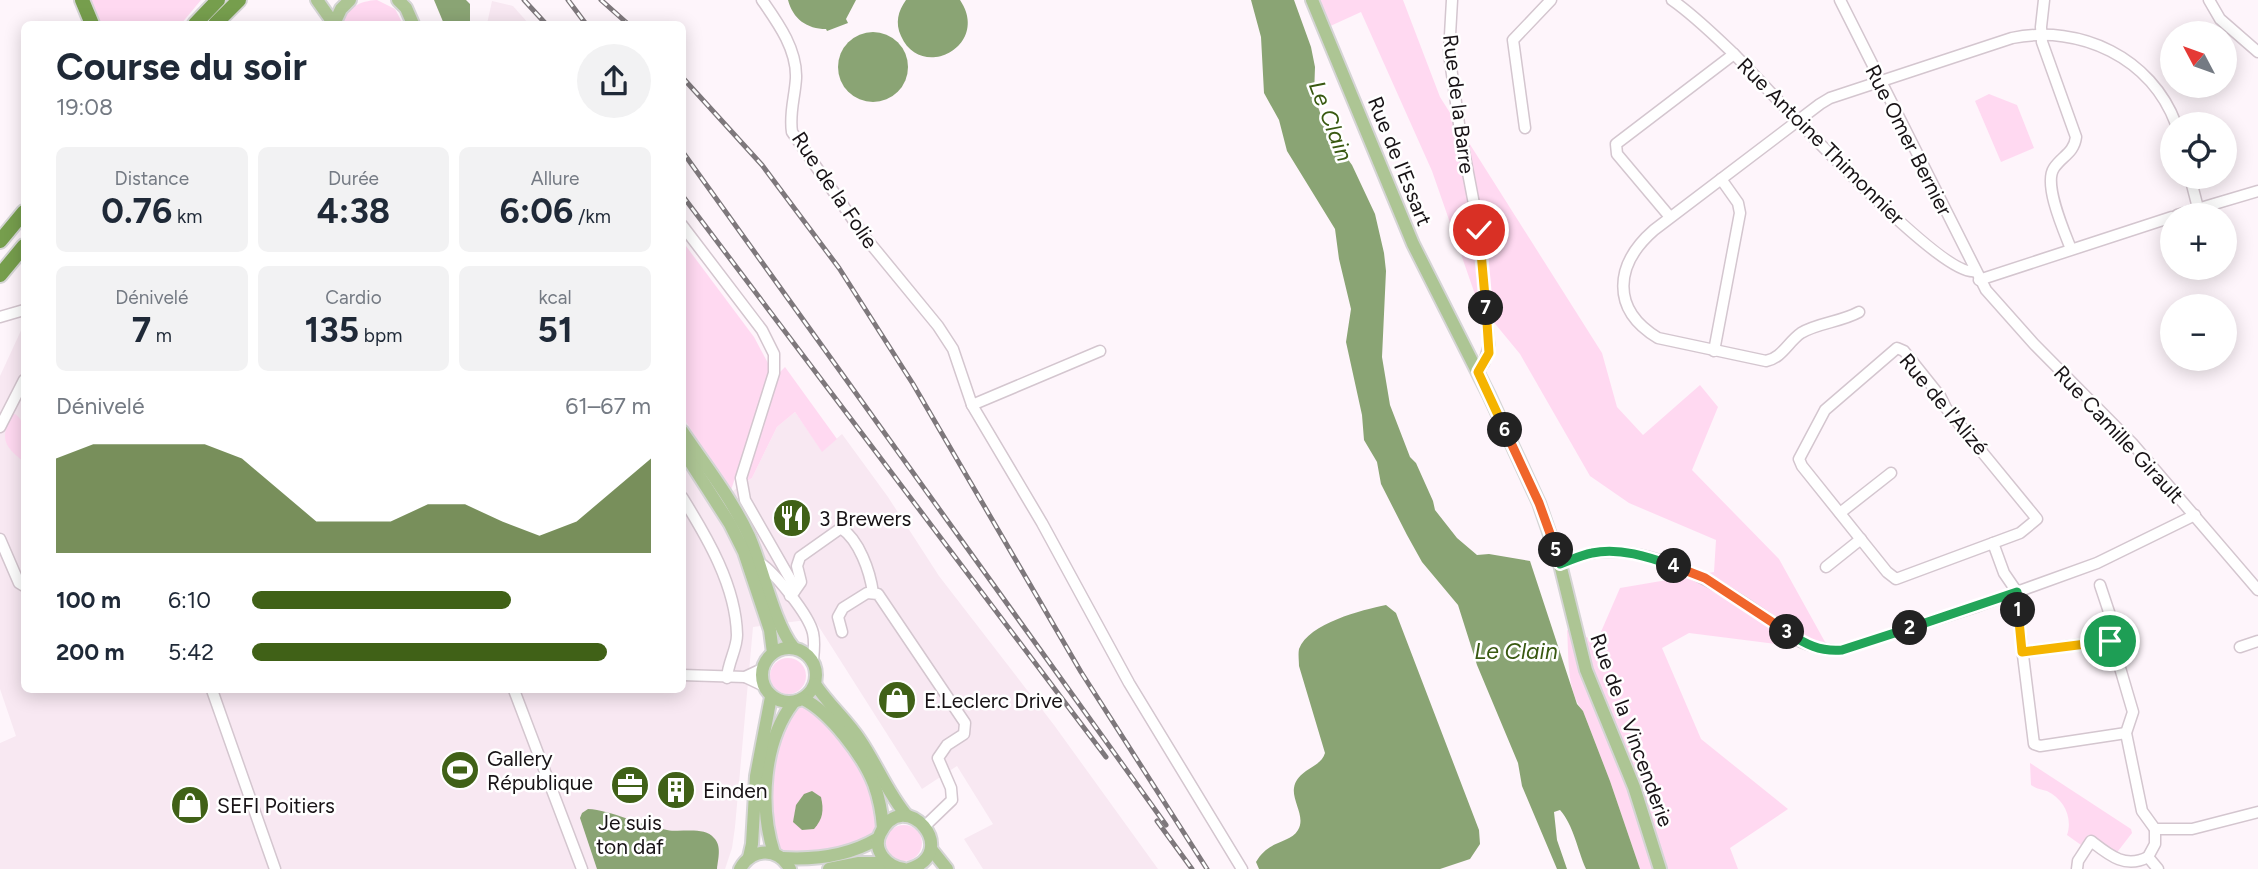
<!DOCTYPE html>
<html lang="fr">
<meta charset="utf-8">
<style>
:root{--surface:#fff;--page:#f2f2f3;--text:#1f2937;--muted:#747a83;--accent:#406117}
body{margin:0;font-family:Figtree,sans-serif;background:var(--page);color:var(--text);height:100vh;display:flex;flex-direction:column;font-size:26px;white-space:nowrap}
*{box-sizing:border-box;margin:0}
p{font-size:23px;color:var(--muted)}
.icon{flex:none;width:38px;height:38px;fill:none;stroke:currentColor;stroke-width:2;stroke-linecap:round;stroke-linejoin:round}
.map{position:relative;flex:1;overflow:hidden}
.drawer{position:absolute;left:21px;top:21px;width:665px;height:672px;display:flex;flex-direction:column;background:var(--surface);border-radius:10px;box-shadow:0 4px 18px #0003}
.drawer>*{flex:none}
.needle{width:46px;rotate:311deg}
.tools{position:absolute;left:2160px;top:21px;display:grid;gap:14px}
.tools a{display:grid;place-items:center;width:77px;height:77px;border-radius:50%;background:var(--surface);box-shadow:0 4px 18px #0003;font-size:35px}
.pin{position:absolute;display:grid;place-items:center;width:60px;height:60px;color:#fff;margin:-30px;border:4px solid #fff;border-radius:50%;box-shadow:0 2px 7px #0007}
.km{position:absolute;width:35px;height:35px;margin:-18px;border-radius:50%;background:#222;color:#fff;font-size:19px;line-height:35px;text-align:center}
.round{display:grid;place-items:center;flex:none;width:74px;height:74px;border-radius:37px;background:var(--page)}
.overview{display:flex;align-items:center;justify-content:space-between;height:119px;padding:0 35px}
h1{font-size:38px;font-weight:700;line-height:52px}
.figures{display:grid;grid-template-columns:repeat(3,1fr);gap:10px;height:119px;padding:7px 35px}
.figures div{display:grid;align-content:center;border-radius:10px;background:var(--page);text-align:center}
.figures b{font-size:35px;font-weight:700}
.figures small{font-size:19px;font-weight:400}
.figures p{font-size:19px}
.chart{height:196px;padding:14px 35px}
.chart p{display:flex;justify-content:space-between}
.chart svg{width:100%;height:126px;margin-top:7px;fill:var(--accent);opacity:.7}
ul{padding:0 35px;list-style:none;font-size:23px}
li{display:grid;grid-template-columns:112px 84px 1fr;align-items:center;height:52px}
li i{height:18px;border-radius:9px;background:var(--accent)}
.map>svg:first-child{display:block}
.built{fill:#f8e8f2}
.green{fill:#ffd9f1}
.water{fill:#8aa474}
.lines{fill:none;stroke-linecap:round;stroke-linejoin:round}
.minor-casing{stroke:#d4c6cf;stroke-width:13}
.major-casing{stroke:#d5d5d5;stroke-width:16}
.highway-casing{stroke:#d5d5d5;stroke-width:18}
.minor{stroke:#fff;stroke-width:10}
.major{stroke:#adc594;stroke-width:12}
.highway{stroke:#769e4d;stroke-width:14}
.rail-casing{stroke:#7e787c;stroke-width:5}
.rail{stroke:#fff;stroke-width:2.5;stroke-dasharray:8;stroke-linecap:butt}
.split-1-casing{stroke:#fff;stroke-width:14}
.split-2-casing{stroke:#fff;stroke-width:14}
.split-3-casing{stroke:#fff;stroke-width:14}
.split-4-casing{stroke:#fff;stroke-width:14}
.split-5-casing{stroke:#fff;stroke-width:14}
.split-6-casing{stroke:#fff;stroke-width:14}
.split-7-casing{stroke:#fff;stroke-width:14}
.split-8-casing{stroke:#fff;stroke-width:14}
.split-1{stroke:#f5b400;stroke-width:9}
.split-2{stroke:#22a559;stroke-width:9}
.split-3{stroke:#22a559;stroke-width:9}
.split-4{stroke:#f0652b;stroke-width:9}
.split-5{stroke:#22a559;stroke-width:9}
.split-6{stroke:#f0652b;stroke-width:9}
.split-7{stroke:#f5b400;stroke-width:9}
.split-8{stroke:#f5b400;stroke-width:9}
.labels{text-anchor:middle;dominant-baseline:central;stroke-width:5;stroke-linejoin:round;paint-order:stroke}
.street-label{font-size:21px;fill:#181316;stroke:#fff}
.poi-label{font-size:21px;fill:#181316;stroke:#fff;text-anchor:start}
.water-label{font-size:23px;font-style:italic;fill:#395911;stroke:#fff}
</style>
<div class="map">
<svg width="2258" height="869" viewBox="0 0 2258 869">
<rect width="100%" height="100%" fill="#fef5fb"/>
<g class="built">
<polygon points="492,1 513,6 529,24 487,24"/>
<polygon points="24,324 24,690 682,690 683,417 730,493 752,478 777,427 795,412 822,451 842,434 888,497 939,576 1054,725 1158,869 983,869 964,839 993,824 957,766 922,789 814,619 753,627 735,827 732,848 725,869 0,869 0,743 16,736 0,689 0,376"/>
</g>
<g class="green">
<polygon points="91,0 201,0 181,24 99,24"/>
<path d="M377,0L395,9L403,24H342C347,7 360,1 377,0Z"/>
<path d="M1320,0H1403L1440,97L1602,353L1617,407L1643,435L1700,385L1718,407L1692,470L1779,559L1830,651L1689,633L1662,648L1701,739L1788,809L1730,848L1738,869H1640L1610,781L1583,711C1566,691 1569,654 1567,630L1597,641L1620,588L1714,572L1716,540L1629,503L1590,476L1520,354L1478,303L1432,171L1361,12L1326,28Z"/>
<polygon points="1989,94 2017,105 2034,148 2001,162 1975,101"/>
<polygon points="683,242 754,337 769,365 767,382 730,493 683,417"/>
<polygon points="785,367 837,439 822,452 795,412 777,427 752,478 744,483 745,473 779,373"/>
<path d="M15,414C29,424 24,447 24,462C4,446 0,439 11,415Z"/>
<circle cx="788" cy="676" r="18"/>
<path d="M799,707C805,707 810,707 814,710C841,732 872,780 876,814C877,820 879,829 874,834C862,845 840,849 824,851C812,852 793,858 783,851C759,833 774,721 799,707Z"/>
<path d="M2030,763L2131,829L2132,833L2115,855L2088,835L2081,845L2067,835C2073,818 2064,799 2047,791C2041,789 2037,789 2031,785Z"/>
<circle cx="904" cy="843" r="18"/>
</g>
<g class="water">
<polygon points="434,0 466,0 470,4 470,24 444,24"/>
<path d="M788,0H856L846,19L848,23L827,31L826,29C807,29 793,19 788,0Z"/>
<path d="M906,0H960C991,46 921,82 901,36C895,23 898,11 906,0Z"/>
<path d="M1251,0H1294L1311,47L1315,67L1314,96L1326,129L1352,165L1375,214L1384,253L1386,271L1382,357L1390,405L1410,457L1416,463L1433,501L1435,510L1457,538L1477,555L1489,554L1530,561L1577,704L1583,711L1610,781L1640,869H1586C1577,849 1574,826 1560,810L1554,812L1557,840L1567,869H1557L1522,786L1518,763L1477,665L1458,605L1422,562L1407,535L1381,484L1377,462L1364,440L1362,415L1346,342L1351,309L1339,259L1335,229L1287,151L1279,120L1264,93L1261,37Z"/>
<circle cx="873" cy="67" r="35"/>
<path d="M1386,605L1396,613L1479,830L1480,844L1470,859L1440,869H1259L1256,862C1269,839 1290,844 1298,830C1306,817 1292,801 1294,788C1297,769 1321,768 1325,753L1299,666C1299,661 1298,654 1299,649C1309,623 1362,610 1386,605Z"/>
<path d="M812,791L821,797C824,810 823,819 814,829L802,830L793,822L796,805L804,794Z"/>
<path d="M588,809C611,810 642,826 667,830C681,833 704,826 714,838C722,846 718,859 717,869H597L580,818L582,813Z"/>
</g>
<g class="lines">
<defs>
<g id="minor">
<path d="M762,0C778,23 797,49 796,78C795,97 789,113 792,132L865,237L938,326L953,349L972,405L1100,351"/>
<polyline points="1452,0 1449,53 1460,131 1479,230 1489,345 1484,363 1478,372"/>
<path d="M1672,0C1695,16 1716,37 1736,56C1767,88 1942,280 1975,271"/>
<polyline points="1840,0 1986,290 2034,344 2132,443 2258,590"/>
<path d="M2044,0L2041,27L2042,42L2076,137C2074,153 2062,156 2054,168C2043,184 2064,231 2071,249"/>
<polyline points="2209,0 2220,19 2258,52"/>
<polyline points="1525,128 1513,40 1551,0"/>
<polyline points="2190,177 2198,208"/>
<polyline points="2177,215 2258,191"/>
<polyline points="1670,217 1617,154 1616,144 1734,54"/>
<polyline points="682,225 762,330 774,354 774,373 741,478 745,500 793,584 794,592 790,596"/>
<polyline points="1979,280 2172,217"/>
<path d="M1859,312C1841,322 1817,323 1801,333C1788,342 1782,358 1766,361L1658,338C1610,309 1615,264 1654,230L1820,104L1830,98L2012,38C2081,24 2151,58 2176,124"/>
<polyline points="0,317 24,310"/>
<polygon points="1897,348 1904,351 1940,396 1946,408 2037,519 2020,533 1896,579 1887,572 1802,466 1799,459 1825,410"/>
<polyline points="1714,351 1740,213 1738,203 1721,179"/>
<polyline points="972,405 1042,523 1129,683 1242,869"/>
<polyline points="0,427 24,380"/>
<path d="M682,497C707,537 736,586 737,635C737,649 728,662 727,678"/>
<polyline points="1840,513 1891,473"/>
<polyline points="0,539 19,583 24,586"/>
<polyline points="1993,543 2004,573 2017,592 2019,601 2018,615 2034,744 2040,746 2126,733"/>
<path d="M760,563C775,573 809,615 813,633C815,642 814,651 813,660"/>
<path d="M1560,564C1574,559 1587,552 1602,552C1673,547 1746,604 1801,642C1816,648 1826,651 1842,650L1978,606L2097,563L2195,515"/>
<polyline points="1826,567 1861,539"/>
<polyline points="2100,585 2111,618 2110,641"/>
<path d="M794,592L801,582L797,566L800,557L841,528C859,540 870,571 873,593"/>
<polyline points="842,632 838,617 843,608 867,593 878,594 965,723 964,734 947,745 938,758 951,788 952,800 925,826"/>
<polyline points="2240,647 2258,641"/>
<polyline points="2022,652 2107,641 2113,644 2133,712 2126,733 2142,811 2155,829 2192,829 2258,812"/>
<polyline points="682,675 745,677 762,669"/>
<polyline points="745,677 764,686"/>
<polyline points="212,690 275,869"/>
<polyline points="514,690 582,869"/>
<polyline points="2148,857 2155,844 2155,829"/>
<path d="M2077,869L2078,861L2091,841C2109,855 2125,869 2148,857L2158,869"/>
</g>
<g id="major">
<polyline points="317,0 334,24"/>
<polyline points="398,0 406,8 413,24"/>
<polyline points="1312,0 1413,244 1489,395 1539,503 1560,564 1586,670 1634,787 1660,869"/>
<polyline points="334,24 341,9 350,0"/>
<path d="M682,431C705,465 732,499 749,536C763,568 773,621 793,647"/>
<polyline points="682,449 730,524 744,552 770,630 773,653"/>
<circle cx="789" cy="675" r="27"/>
<path d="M815,684C828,704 847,720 860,740C877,765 888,794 907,816"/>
<path d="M803,699C830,712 863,756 874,784C879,798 882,813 883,828"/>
<polyline points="931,849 947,869"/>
<path d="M774,853C759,807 763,742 793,703"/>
<polyline points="749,857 752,844 756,776 771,697"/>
<path d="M782,858C815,860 848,856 877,839"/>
<path d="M740,869C752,847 779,847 790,869"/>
<polyline points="829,869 859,863 887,863"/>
<path d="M904,869C888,867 872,851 880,834C904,783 963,853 909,869"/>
</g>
<g id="highway">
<polyline points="82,0 92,24"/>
<polyline points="195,24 218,0"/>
<polyline points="215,24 239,0"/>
<polyline points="0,241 24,212"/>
<polyline points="0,275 24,246"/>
</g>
</defs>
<use href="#minor" class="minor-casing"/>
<use href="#major" class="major-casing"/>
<use href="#highway" class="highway-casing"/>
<use href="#minor" class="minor"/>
<use href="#major" class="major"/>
<use href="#highway" class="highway"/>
<defs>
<g id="rail">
<polyline points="524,0 546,24"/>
<polyline points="568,0 586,24"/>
<polyline points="601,0 628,24"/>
<polyline points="682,77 762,165 839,268 913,384 1081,672 1207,869"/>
<polyline points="682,151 1166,825"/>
<polyline points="682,195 1106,757"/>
<polyline points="1157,821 1192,869"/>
</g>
</defs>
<use href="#rail" class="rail-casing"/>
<use href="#rail" class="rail"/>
</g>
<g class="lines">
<defs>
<polyline id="split-1" points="2018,610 2022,652 2110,641"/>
<polyline id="split-2" points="1910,628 2017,592 2019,601 2018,610"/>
<path id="split-3" d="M1787,632C1805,644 1820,652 1842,650L1910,628"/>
<polyline id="split-4" points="1674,566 1705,578 1787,632"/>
<path id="split-5" d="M1556,550L1560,564C1571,560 1581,555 1592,553C1619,547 1649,557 1674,566"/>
<polyline id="split-6" points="1505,430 1539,503 1556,550"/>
<polyline id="split-7" points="1486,308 1489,353 1478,372 1505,430"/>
<polyline id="split-8" points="1479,230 1486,308"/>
</defs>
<use href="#split-1" class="split-1-casing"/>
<use href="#split-2" class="split-2-casing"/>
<use href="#split-3" class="split-3-casing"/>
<use href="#split-4" class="split-4-casing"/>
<use href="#split-5" class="split-5-casing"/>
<use href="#split-6" class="split-6-casing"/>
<use href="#split-7" class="split-7-casing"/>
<use href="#split-8" class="split-8-casing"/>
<use href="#split-1" class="split-1"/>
<use href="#split-2" class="split-2"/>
<use href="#split-3" class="split-3"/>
<use href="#split-4" class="split-4"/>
<use href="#split-5" class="split-5"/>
<use href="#split-6" class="split-6"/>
<use href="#split-7" class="split-7"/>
<use href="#split-8" class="split-8"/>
</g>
<defs>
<symbol id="restaurant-disc" viewBox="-11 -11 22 22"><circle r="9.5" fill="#406117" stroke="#fff"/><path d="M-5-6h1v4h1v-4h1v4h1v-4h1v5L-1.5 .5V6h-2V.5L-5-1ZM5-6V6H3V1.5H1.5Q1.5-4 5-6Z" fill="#fff"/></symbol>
<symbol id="shop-disc" viewBox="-11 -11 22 22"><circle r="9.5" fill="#406117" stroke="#fff"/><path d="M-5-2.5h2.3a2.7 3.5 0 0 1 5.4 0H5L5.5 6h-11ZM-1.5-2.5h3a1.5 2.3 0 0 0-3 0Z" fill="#fff"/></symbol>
<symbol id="stadium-disc" viewBox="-11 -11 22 22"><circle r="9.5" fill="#406117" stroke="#fff"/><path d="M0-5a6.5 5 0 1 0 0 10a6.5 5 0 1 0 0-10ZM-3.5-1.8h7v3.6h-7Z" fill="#fff"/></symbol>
<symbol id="office-disc" viewBox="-11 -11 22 22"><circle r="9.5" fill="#406117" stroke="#fff"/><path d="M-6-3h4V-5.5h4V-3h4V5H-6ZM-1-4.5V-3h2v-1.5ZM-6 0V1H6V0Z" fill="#fff"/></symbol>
<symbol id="building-disc" viewBox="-11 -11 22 22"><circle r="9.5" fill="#406117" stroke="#fff"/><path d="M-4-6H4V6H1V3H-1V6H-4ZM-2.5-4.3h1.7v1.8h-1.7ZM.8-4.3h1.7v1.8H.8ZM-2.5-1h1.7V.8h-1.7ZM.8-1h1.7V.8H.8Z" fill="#fff"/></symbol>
</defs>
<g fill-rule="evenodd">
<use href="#restaurant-disc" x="770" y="496" width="44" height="44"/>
<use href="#shop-disc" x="875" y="678" width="44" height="44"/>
<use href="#stadium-disc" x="438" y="748" width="44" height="44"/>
<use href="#office-disc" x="608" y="763" width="44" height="44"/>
<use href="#building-disc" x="654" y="768" width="44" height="44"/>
<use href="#shop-disc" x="168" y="783" width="44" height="44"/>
</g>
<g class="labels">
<g class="street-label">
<text transform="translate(1459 104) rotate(83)">Rue de la Barre</text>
<text transform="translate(1909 140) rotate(63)">Rue Omer Bernier</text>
<text transform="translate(1821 141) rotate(45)">Rue Antoine Thimonnier</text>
<text transform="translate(1400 161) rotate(68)">Rue de l'Essart</text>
<text transform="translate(835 190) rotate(56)">Rue de la Folie</text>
<text transform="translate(1944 404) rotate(50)">Rue de l'Alizé</text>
<text transform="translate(2119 434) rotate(47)">Rue Camille Girault</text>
<text transform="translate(1632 730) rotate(70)">Rue de la Vincenderie</text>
</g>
<g class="poi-label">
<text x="819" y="518">3 Brewers</text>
<text x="924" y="700">E.Leclerc Drive</text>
<text x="487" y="758">Gallery<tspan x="487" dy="24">République</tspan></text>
<text x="703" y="790">Einden</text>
<text x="217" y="805">SEFI Poitiers</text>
<text x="630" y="822" text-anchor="middle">Je suis<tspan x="630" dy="24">ton daf</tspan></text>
</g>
<g class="water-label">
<text transform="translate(1331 121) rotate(69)">Le Clain</text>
<text x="1516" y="651">Le Clain</text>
</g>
</g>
</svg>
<div class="tools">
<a><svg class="needle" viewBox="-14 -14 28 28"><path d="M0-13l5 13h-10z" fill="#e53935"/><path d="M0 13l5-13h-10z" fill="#747a83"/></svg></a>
<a><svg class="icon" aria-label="locate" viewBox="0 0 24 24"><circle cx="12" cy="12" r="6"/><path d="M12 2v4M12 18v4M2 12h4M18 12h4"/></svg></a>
<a>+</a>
<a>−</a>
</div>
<div class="pin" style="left:2110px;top:641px;background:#1e9e55"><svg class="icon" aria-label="arrive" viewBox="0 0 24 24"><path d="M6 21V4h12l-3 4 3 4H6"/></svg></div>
<div class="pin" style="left:1479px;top:230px;background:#d93025"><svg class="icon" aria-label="check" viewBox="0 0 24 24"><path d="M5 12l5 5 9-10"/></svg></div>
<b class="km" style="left:2018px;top:610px">1</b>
<b class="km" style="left:1910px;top:628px">2</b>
<b class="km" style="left:1787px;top:632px">3</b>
<b class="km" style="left:1674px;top:566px">4</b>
<b class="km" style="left:1556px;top:550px">5</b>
<b class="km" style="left:1505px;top:430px">6</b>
<b class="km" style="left:1486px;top:308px">7</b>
<section class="drawer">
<div class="overview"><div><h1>Course du soir</h1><p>19:08</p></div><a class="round"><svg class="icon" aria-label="share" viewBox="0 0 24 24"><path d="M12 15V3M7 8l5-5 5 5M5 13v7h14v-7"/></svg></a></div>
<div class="figures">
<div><p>Distance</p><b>0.76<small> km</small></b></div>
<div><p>Durée</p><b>4:38</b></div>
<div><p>Allure</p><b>6:06<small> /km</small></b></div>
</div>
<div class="figures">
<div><p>Dénivelé</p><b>7<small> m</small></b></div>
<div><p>Cardio</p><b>135<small> bpm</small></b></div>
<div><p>kcal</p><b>51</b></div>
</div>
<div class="chart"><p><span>Dénivelé</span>61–67 m</p>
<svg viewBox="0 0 160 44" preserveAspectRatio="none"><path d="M0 44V11L10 6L20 6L30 6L40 6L50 11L60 22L70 33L80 33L90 33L100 27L110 27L120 33L130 38L140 33L150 22L160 11V44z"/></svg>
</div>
<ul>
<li><b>100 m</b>6:10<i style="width:65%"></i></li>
<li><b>200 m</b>5:42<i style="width:89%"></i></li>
</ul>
</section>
</div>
